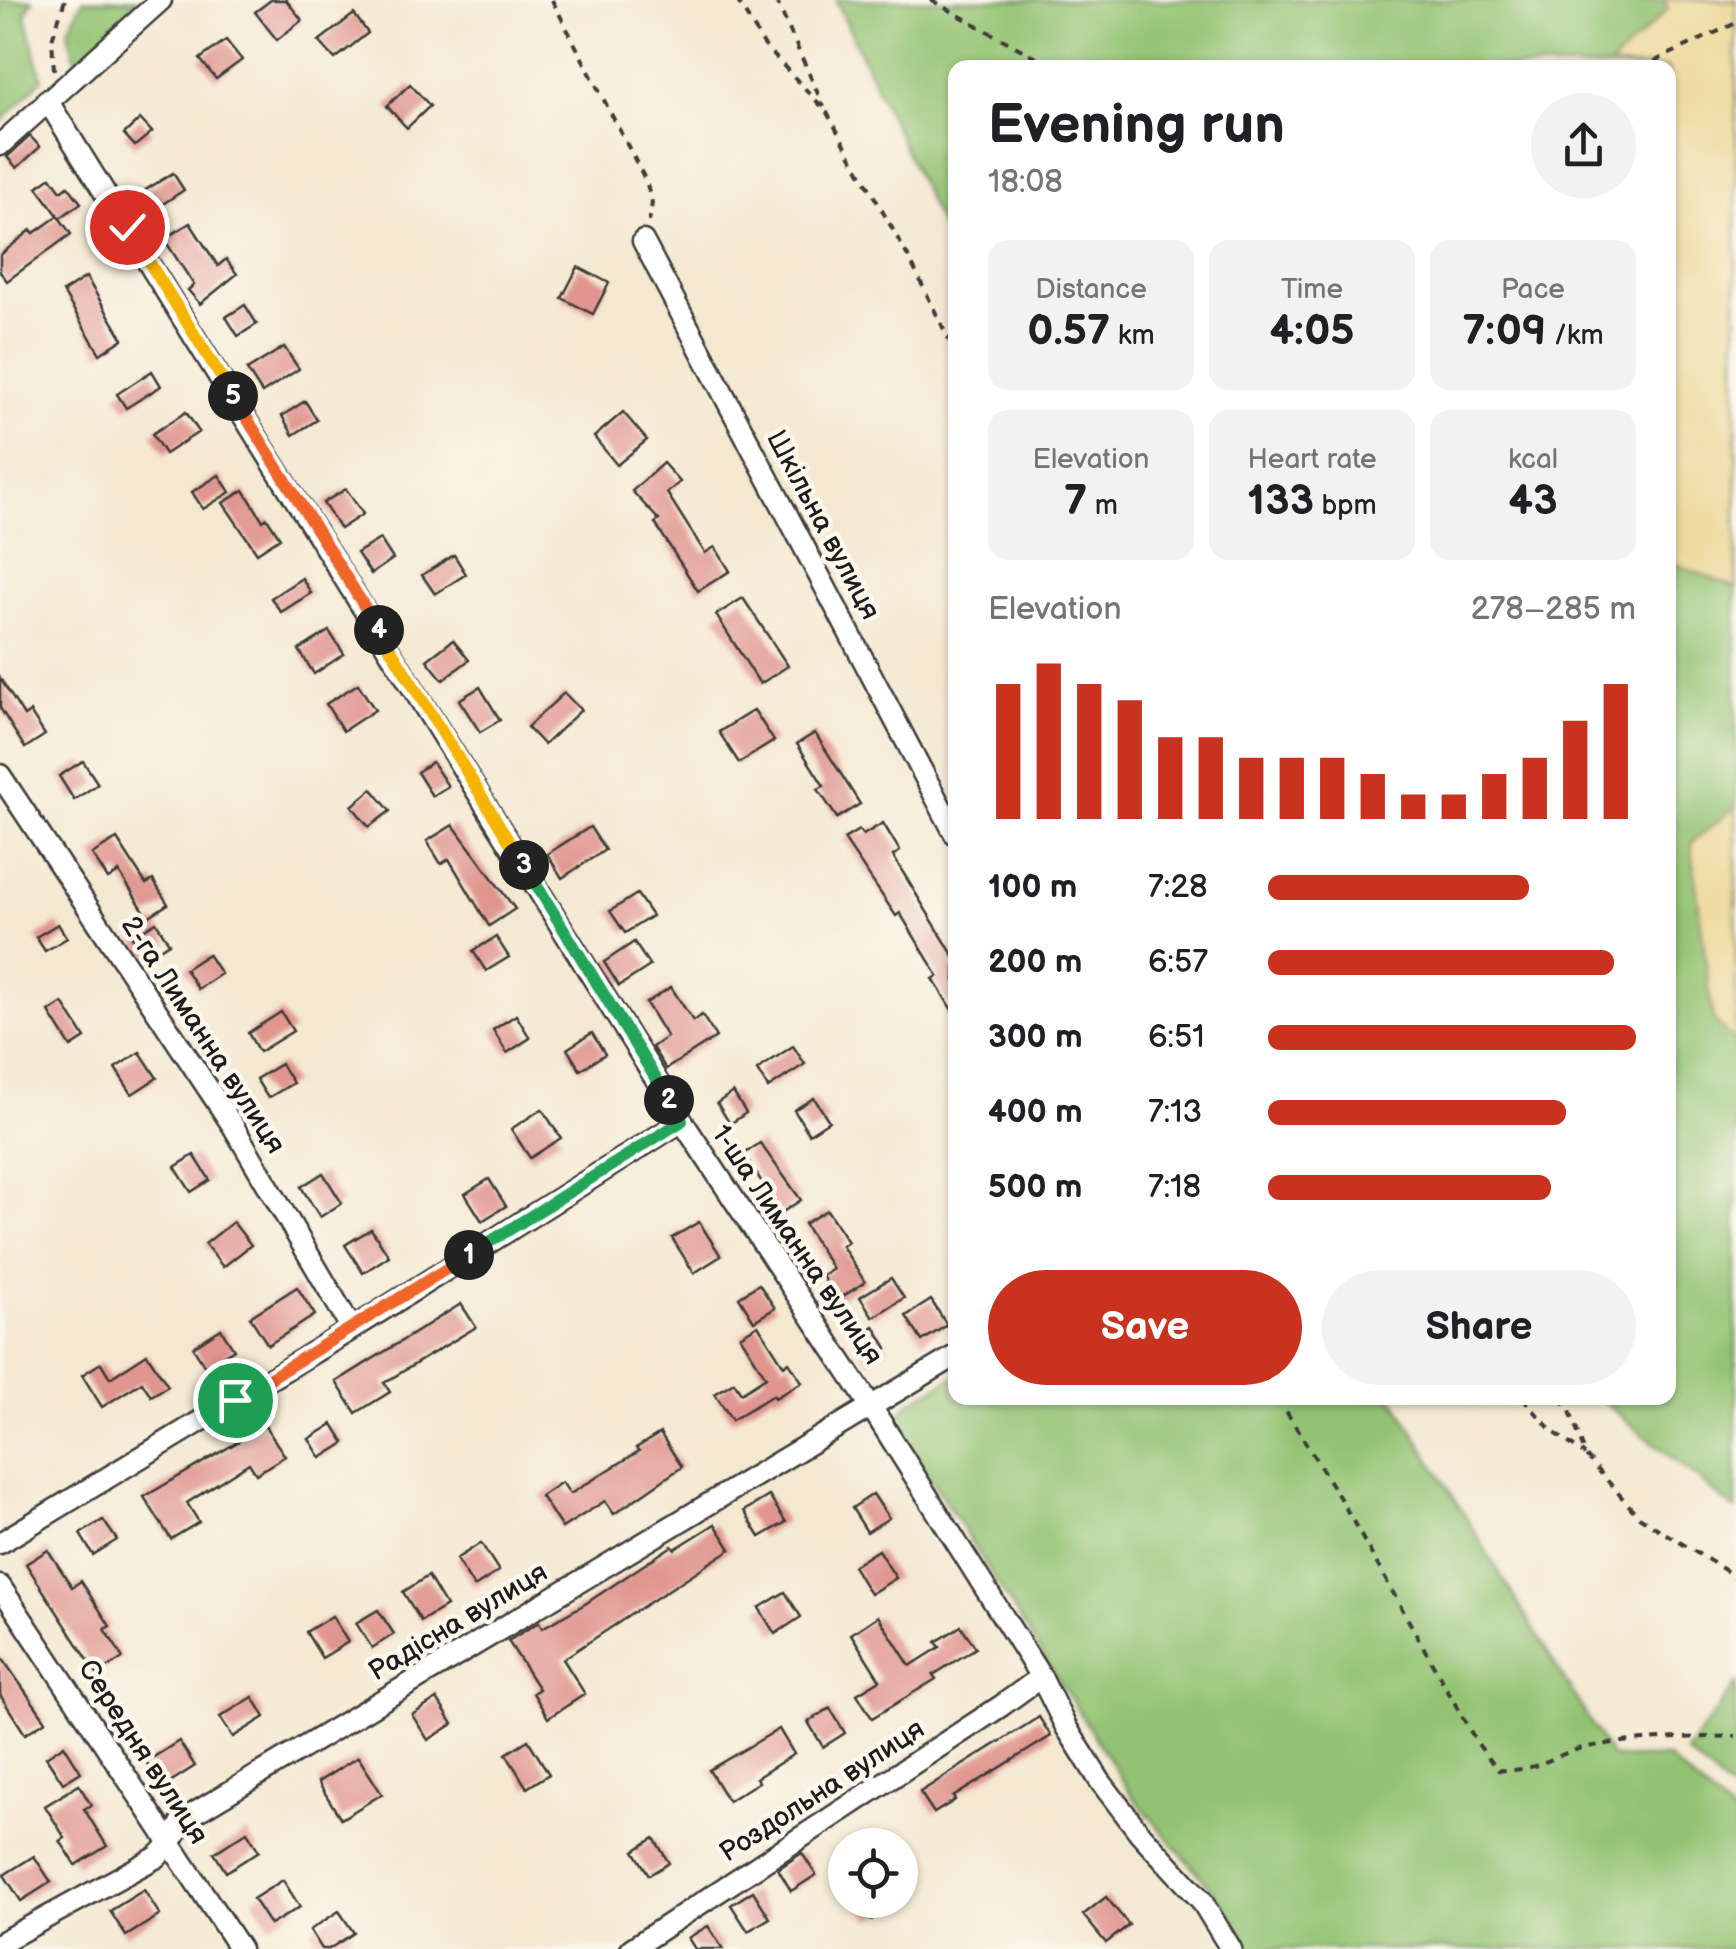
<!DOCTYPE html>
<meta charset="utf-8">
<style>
:root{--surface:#fff;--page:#f2f2f2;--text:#202124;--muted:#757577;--accent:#c8321e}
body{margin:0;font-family:"Balsamiq Sans",sans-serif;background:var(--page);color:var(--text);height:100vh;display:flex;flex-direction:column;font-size:38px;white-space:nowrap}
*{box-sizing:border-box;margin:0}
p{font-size:32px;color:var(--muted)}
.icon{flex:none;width:55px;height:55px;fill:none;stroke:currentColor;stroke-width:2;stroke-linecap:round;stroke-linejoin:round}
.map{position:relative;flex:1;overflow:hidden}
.sheet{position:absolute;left:948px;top:60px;width:728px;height:1345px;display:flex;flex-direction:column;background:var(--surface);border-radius:20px;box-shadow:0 2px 8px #0004}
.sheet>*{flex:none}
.buttons{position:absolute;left:828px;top:1828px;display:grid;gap:20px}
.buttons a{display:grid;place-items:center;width:90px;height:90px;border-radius:50%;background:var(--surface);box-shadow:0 2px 8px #0004;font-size:50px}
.pin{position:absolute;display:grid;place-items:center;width:85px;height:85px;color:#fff;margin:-42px;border:5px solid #fff;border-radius:50%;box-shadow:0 2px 10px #0007}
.km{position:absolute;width:50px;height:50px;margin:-25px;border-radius:50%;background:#222;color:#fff;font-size:28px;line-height:50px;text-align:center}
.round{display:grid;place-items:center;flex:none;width:105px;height:105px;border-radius:52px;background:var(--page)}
.overview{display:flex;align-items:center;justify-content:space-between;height:170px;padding:0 40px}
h1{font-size:55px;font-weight:600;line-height:75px}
.figures{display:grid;grid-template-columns:repeat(3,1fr);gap:15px;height:170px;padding:10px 40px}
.figures div{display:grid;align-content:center;border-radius:20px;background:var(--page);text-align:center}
.figures b{font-size:42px;font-weight:600}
.figures small{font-size:28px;font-weight:400}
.figures p{font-size:28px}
.chart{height:280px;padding:20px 40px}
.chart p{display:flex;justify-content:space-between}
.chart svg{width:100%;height:180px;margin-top:10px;stroke:var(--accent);stroke-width:6}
.action{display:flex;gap:20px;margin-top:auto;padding:20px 40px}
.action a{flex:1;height:115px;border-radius:60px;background:var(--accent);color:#fff;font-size:40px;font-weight:600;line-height:115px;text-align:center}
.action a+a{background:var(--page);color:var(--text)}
ul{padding:0 40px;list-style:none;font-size:32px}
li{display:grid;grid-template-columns:160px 120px 1fr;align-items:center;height:75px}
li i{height:25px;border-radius:12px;background:var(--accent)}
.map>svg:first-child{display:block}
.green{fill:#93c372;stroke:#587047;stroke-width:2.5}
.sand{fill:#eeda9e;stroke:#857b5d;stroke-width:2.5}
.building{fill:#e0958f}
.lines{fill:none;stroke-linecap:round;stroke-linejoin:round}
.minor-casing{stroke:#3c3b37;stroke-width:25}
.path{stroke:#3c3b37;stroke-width:4;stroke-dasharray:8 8;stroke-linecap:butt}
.minor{stroke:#fff;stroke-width:20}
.split-1-casing{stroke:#fff;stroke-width:20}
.split-2-casing{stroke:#fff;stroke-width:20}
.split-3-casing{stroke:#fff;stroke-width:20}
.split-4-casing{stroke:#fff;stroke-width:20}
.split-5-casing{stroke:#fff;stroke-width:20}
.split-6-casing{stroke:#fff;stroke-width:20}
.split-1{stroke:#f0652b;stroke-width:12}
.split-2{stroke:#22a559;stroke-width:12}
.split-3{stroke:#22a559;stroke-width:12}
.split-4{stroke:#f5b400;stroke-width:12}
.split-5{stroke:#f0652b;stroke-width:12}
.split-6{stroke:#f5b400;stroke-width:12}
.labels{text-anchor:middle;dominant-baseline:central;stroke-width:9;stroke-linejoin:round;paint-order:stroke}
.street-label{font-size:28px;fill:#1c1c1c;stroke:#fbf7ec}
</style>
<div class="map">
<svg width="1736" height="1949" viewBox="0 0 1736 1949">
<rect width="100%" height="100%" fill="#fbf7ec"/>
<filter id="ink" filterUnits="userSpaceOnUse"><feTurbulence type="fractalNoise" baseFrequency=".01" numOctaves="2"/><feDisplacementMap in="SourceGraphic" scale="20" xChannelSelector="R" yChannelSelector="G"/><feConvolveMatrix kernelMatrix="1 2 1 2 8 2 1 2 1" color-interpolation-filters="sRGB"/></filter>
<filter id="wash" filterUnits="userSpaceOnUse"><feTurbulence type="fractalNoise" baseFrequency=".0048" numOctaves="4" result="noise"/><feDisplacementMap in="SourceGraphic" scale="40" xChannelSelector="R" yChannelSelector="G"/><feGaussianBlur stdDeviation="2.25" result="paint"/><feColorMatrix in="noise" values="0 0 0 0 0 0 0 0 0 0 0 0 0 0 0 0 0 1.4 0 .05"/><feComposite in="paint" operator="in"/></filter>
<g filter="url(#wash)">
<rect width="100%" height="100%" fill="#f4e8d1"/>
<g class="green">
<polygon points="0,0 33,0 25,13 42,79 0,123"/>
<polygon points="83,0 137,0 76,63 68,31"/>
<polygon points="836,0 1736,0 1736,1510 1599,1398 1668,1398 1668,68 955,68 955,258"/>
<polygon points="955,1376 955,1398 1393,1398 1612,1758 1667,1758 1736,1818 1736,1949 1251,1949 1220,1899 1133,1797 894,1421 909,1403"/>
<polygon points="1736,1684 1736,1795 1686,1752"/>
</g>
<g class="sand">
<polygon points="1665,0 1736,0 1736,588 1668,561 1668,68 1609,67 1668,9"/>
<polygon points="1736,806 1736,1043 1713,1020 1691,843"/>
</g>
<g id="blocks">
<g class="building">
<polygon points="271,0 286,0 302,20 277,40 255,12"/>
<polygon points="354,14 368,33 335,59 319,41"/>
<polygon points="226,40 242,60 216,79 200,59"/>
<polygon points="410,84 430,106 407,128 387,106"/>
<polygon points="140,119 152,132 135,146 124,134"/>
<polygon points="30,136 40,147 17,168 7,157"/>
<polygon points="173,173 184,190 155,209 144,191"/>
<polygon points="51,177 61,191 68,186 81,203 60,218 37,187"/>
<polygon points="58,216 71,234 7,281 0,272 0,255 31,230 34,233"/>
<polygon points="190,223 218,266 226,259 237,274 200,304 188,290 194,285 164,239"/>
<polygon points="578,267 609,283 593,314 562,298"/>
<polygon points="86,277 123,339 100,354 63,292"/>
<polygon points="245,305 257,324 238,336 226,317"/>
<polygon points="284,347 299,369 262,393 247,370"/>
<polygon points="152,371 161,386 126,408 117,394"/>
<polygon points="305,401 317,420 293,435 282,416"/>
<polygon points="186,412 199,432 165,454 152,434"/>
<polygon points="623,412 647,440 617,465 594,437"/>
<polygon points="663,463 680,482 667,493 705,553 715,547 730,571 698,591 655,523 659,520 632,491"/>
<polygon points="219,475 230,492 203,509 192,492"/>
<polygon points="346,489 363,514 340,529 323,503"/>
<polygon points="244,490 263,521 267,518 280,538 257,553 223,503"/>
<polygon points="380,539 393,559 371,574 357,553"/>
<polygon points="454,555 466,574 435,594 422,575"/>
<polygon points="302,578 311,593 281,612 271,598"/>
<polygon points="743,598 788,666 760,684 716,615"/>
<polygon points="329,631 344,654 314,674 299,650"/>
<polygon points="453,640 469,660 443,680 427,660"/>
<polygon points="0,678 24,716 30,712 45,735 25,748 0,708"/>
<polygon points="358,684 375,710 343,731 326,704"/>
<polygon points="480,687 500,720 480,732 459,700"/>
<polygon points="564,693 581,710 544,745 527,727"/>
<polygon points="754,710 774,741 739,763 719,732"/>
<polygon points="815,733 860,804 837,818 818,789 824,786 797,744"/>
<polygon points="83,761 98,784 74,800 59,776"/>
<polygon points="432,762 448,786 432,796 417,772"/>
<polygon points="372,789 390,811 369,827 352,806"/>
<polygon points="883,823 900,851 893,856 955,958 955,1015 933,979 938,976 900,913 896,916 844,839 859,830 863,835"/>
<polygon points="453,825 515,909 489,926 449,859 441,864 427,841"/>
<polygon points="590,827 605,850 562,878 547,854"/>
<polygon points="117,839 146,884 153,880 168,904 148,917 119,872 108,879 92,854"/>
<polygon points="637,894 652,916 625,933 610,911"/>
<polygon points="156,922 169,943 145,958 132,937"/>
<polygon points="58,924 67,938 45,951 36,937"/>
<polygon points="496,937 509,957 486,971 473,951"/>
<polygon points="634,942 650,966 619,986 604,962"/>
<polygon points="208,954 221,974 198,989 185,969"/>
<polygon points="671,987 693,1021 702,1015 716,1037 666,1069 652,1047 667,1037 646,1003"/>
<polygon points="63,1003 85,1038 71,1047 49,1012"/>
<polygon points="281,1012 293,1031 259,1052 248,1033"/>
<polygon points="516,1015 530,1038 507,1053 493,1030"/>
<polygon points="592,1033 605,1054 580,1070 567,1049"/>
<polygon points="793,1046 805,1064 768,1088 757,1070"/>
<polygon points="140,1052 157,1078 132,1094 115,1068"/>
<polygon points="281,1064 293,1083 268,1098 256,1079"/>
<polygon points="733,1092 746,1113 730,1124 717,1103"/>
<polygon points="814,1098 829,1121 809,1134 794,1110"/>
<polygon points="542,1109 561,1138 530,1158 511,1129"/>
<polygon points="760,1143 801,1200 778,1215 761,1189 765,1187 744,1154"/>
<polygon points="194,1155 210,1180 191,1192 175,1167"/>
<polygon points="323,1173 342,1203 320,1217 301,1187"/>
<polygon points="489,1179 506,1206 482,1221 465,1194"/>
<polygon points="827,1210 848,1242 842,1246 865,1282 837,1300 822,1276 833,1269 804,1224"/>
<polygon points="233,1222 251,1245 223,1267 205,1244"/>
<polygon points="699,1222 721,1256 694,1273 672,1238"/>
<polygon points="371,1229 389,1256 363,1273 345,1245"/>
<polygon points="891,1278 904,1298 873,1317 860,1297"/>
<polygon points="759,1284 775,1308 754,1321 739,1297"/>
<polygon points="297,1287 315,1315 268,1345 250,1317"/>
<polygon points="931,1300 947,1325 922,1341 906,1316"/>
<polygon points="461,1304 476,1327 384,1383 390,1392 356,1413 336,1382"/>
<polygon points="758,1325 784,1366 789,1362 802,1382 775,1398 773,1395 732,1420 715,1394 734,1382 741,1393 766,1377 740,1336"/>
<polygon points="874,1326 887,1348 868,1360 855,1339"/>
<polygon points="221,1329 234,1349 205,1367 193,1347"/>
<polygon points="147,1354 168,1386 151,1396 142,1382 102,1407 82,1375 101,1363 110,1378"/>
<polygon points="333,1424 345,1443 321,1458 309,1439"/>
<polygon points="265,1426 285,1456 256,1474 249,1463 187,1503 199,1522 171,1539 144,1497"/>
<polygon points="660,1433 682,1467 614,1514 605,1501 562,1528 541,1496 562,1482 570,1494 639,1451 636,1448"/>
<polygon points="873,1494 889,1518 867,1532 852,1508"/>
<polygon points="769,1496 786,1522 760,1537 744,1511"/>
<polygon points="103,1520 117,1540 93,1555 80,1534"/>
<polygon points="715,1524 731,1549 563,1659 585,1694 548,1718 533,1693 539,1689 508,1641 539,1622 542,1628 585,1604 672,1546 675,1549"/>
<polygon points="481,1543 499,1571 474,1587 456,1559"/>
<polygon points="48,1550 72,1587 81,1581 110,1626 105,1629 123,1658 97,1674 26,1564"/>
<polygon points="878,1550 896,1578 870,1594 853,1566"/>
<polygon points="428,1576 446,1606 421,1621 403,1592"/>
<polygon points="785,1592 801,1617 775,1634 759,1608"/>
<polygon points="378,1610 394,1634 372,1648 356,1623"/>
<polygon points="332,1616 348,1642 322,1658 306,1632"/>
<polygon points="878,1616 910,1666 940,1647 936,1642 961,1626 976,1648 933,1675 936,1679 872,1718 857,1694 880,1680 851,1634"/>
<polygon points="0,1655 46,1721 25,1734 0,1695"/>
<polygon points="253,1697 265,1717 233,1737 220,1717"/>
<polygon points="437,1699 453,1724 428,1740 412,1715"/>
<polygon points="830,1708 845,1733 823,1747 808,1722"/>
<polygon points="1039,1717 1051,1736 953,1797 955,1800 934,1813 920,1792"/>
<polygon points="779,1729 794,1754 756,1778 759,1782 728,1801 709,1770"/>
<polygon points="528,1740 549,1774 527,1788 506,1754"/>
<polygon points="179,1741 195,1766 162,1787 146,1762"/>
<polygon points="64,1745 81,1772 63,1783 46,1757"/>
<polygon points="358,1757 382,1794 341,1819 318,1782"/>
<polygon points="79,1785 91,1805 84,1809 107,1846 76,1865 60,1841 65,1838 45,1806"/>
<polygon points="247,1832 259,1851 226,1872 214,1853"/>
<polygon points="654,1838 669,1863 649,1875 634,1851"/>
<polygon points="802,1853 816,1875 791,1891 778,1869"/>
<polygon points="34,1856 51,1882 21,1901 4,1875"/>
<polygon points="283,1880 300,1907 270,1925 253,1899"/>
<polygon points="144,1890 160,1915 126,1936 110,1911"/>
<polygon points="753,1891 770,1918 748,1931 731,1905"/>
<polygon points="1106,1897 1129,1925 1106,1943 1083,1915"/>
<polygon points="858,1900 881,1900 887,1910 871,1920"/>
<polygon points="339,1911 354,1933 329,1949 322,1949 310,1930"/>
<polygon points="708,1926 723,1949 695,1949 688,1938"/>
</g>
</g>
</g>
<g filter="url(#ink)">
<use href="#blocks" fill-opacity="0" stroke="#3c3b37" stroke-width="2.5"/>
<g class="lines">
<defs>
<g id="minor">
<polyline points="47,100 682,1121 870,1405 1041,1677 1066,1727 1100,1781 1139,1832 1201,1900 1231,1949"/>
<polyline points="0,145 161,0"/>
<polyline points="643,241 955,834"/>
<polyline points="0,775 233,1126 352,1329"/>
<polyline points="0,1543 352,1329 682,1121"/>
<polyline points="0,1586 240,1949"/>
<polyline points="0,1943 157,1857 170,1844 183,1820 955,1356"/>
<polyline points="631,1949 1001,1706 1041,1677"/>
</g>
</defs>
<use href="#minor" class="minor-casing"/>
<g class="path">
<polyline points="552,0 646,181 652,203 649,222"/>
<polyline points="737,0 764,45 826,111 910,260 955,352"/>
<polyline points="776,0 824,107"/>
<polyline points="931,0 1044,62 1065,68"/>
<polyline points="1640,68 1736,23"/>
<polyline points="54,70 52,39 65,0"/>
<path d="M1278,1398L1344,1505L1477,1743L1498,1770C1539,1773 1553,1753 1588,1747C1637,1738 1686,1738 1736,1736"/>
<polyline points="1523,1398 1551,1430 1585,1455"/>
<polyline points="1561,1398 1570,1411 1586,1456 1639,1517 1736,1577"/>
</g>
<use href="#minor" class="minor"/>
</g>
</g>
<g class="lines" filter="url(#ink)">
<defs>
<polyline id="split-1" points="235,1400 469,1255"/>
<polyline id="split-2" points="469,1255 682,1121 669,1100"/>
<polyline id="split-3" points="524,865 669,1100"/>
<polyline id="split-4" points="379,630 524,865"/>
<polyline id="split-5" points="233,396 379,630"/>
<polyline id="split-6" points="127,227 233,396"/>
</defs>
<use href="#split-1" class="split-1-casing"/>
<use href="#split-2" class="split-2-casing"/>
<use href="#split-3" class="split-3-casing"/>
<use href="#split-4" class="split-4-casing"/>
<use href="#split-5" class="split-5-casing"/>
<use href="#split-6" class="split-6-casing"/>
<use href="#split-1" class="split-1"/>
<use href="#split-2" class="split-2"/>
<use href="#split-3" class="split-3"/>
<use href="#split-4" class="split-4"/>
<use href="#split-5" class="split-5"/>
<use href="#split-6" class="split-6"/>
</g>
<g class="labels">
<g class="street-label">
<text transform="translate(823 525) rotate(62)">Шкільна вулиця</text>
<text transform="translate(203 1035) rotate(57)">2-га Лиманна вулиця</text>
<text transform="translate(797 1245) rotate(56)">1-ша Лиманна вулиця</text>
<text transform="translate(458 1622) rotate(-31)">Радісна вулиця</text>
<text transform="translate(143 1752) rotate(57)">Середня вулиця</text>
<text transform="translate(822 1791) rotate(-33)">Роздольна вулиця</text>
</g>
</g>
</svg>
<div class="buttons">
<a><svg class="icon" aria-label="locate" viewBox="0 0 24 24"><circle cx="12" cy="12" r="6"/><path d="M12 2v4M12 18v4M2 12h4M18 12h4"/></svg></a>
</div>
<div class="pin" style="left:235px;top:1400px;background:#1e9e55"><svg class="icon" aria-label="arrive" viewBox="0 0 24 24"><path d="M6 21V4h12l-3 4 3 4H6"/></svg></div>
<div class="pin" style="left:127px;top:227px;background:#d93025"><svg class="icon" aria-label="check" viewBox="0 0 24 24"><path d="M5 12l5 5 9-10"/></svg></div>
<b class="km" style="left:469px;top:1255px">1</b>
<b class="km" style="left:669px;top:1100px">2</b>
<b class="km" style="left:524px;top:865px">3</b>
<b class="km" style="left:379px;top:630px">4</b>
<b class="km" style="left:233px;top:396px">5</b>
<section class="sheet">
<div class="overview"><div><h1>Evening run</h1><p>18:08</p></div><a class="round"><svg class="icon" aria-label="share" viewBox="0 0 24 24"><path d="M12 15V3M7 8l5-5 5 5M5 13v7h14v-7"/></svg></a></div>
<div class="figures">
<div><p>Distance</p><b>0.57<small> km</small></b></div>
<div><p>Time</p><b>4:05</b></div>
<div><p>Pace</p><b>7:09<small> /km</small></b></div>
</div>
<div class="figures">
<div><p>Elevation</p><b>7<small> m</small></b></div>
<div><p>Heart rate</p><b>133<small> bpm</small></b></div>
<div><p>kcal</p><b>43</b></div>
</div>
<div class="chart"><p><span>Elevation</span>278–285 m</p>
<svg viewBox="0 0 160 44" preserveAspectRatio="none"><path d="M5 44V11M15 44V6M25 44V11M35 44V15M45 44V24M55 44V24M65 44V29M75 44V29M85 44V29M95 44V33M105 44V38M115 44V38M125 44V33M135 44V29M145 44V20M155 44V11"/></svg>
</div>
<ul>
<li><b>100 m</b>7:28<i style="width:71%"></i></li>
<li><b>200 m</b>6:57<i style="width:94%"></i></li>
<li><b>300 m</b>6:51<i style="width:100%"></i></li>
<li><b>400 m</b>7:13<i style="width:81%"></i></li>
<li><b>500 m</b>7:18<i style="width:77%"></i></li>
</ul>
<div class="action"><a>Save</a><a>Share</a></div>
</section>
</div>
